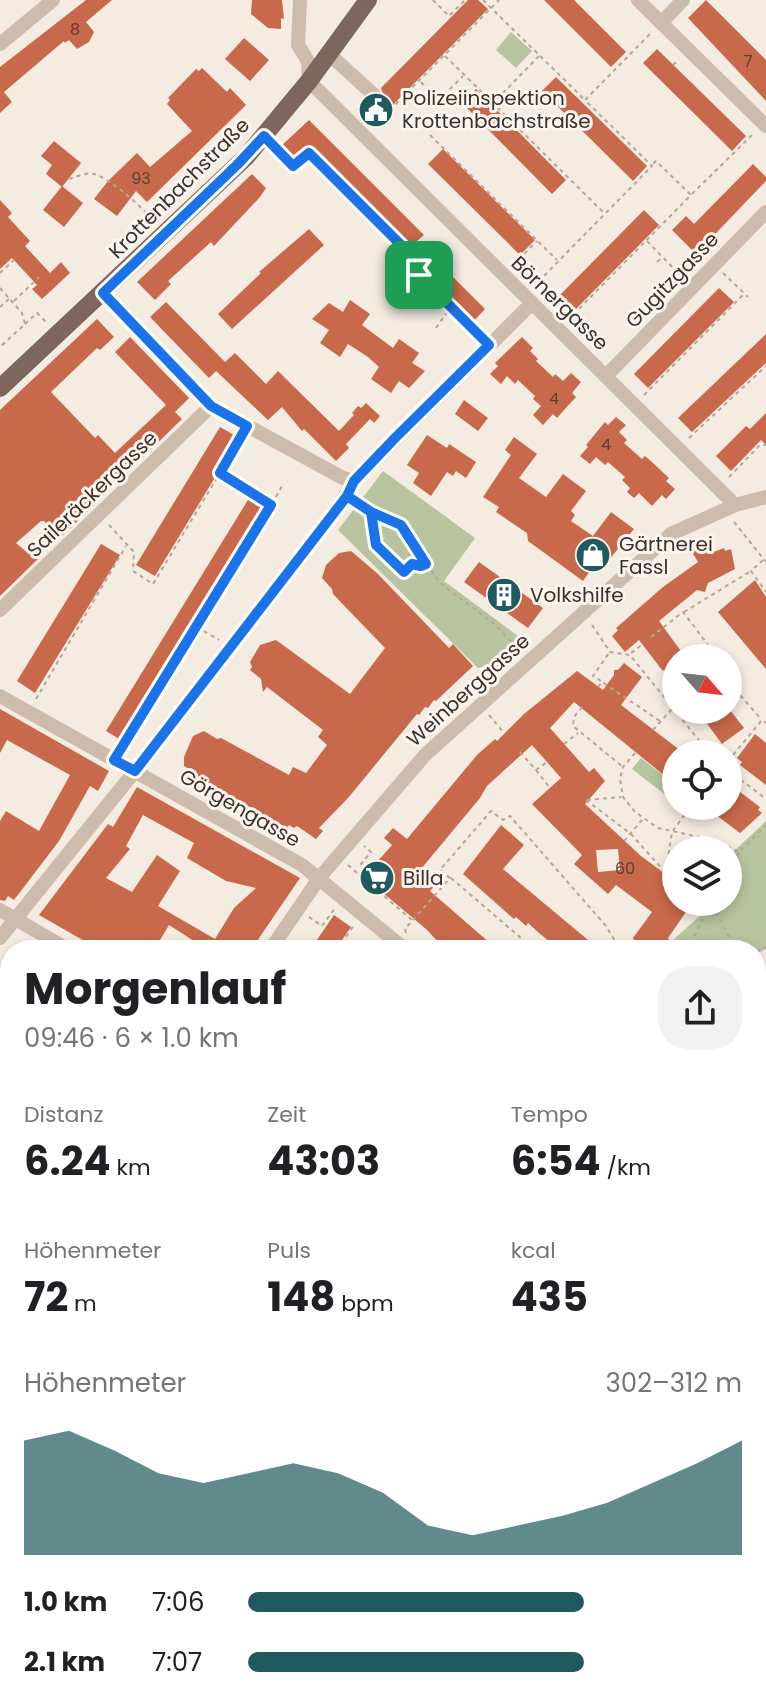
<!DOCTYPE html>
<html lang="de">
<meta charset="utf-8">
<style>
:root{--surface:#fff;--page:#f2f2f2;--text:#202124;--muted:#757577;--accent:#1f5a5e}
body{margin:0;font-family:Poppins,sans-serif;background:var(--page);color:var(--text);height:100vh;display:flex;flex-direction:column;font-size:30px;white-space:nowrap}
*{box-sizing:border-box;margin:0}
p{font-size:26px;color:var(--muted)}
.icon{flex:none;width:44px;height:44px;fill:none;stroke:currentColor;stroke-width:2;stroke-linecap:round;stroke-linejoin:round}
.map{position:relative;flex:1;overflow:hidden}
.details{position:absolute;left:0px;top:940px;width:766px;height:768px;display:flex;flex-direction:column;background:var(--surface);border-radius:32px 32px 0 0;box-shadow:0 4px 12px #0003}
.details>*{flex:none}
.needle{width:52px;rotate:118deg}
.tools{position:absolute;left:662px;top:644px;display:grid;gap:16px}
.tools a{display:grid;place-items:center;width:80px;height:80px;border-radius:50%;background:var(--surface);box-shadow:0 4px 12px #0003;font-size:40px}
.pin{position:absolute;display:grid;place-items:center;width:68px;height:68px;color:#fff;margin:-34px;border-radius:16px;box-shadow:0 4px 12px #0006}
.round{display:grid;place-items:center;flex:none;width:84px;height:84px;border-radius:32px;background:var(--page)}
.summary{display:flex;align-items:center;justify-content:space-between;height:136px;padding:0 24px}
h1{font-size:44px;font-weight:700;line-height:60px}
.metrics{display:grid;grid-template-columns:repeat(3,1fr);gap:12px;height:136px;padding:8px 24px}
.metrics div{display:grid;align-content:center}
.metrics b{font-size:40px;font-weight:700}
.metrics small{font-size:22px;font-weight:400}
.metrics p{font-size:22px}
.chart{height:224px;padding:16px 24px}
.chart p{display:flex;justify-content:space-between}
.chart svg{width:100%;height:144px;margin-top:8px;fill:var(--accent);opacity:.7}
ul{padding:0 24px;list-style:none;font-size:26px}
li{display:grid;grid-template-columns:128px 96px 1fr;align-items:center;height:60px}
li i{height:20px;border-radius:10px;background:var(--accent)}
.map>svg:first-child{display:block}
.green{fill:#b8c4a0}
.building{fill:#c8694b;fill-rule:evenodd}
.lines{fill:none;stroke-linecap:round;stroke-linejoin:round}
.path{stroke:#b9a596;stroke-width:2;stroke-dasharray:4 4;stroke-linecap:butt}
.minor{stroke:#cdbbac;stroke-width:14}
.major{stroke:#7d675c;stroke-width:18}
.route-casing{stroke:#fff;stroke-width:16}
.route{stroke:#1a73e8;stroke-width:10}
.labels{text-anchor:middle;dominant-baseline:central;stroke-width:6;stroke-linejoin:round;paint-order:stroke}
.number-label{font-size:16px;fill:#5e3e33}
.poi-label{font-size:20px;fill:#3b302b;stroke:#fbf5ee;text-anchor:start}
.street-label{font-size:20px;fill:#3b302b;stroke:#fbf5ee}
</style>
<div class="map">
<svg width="766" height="1708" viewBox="0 0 766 1708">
<rect width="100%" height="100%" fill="#f4ebe1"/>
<g class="green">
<polygon points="511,32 532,51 516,68 496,50"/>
<polygon points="383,471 475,538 444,581 526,642 496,668 487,665 478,668 338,530"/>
<polygon points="641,758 676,785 676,803 632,769"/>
<polygon points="766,821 766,949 756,954 756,950 680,950 674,939 701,915 707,902 728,902 728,860 732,853"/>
<polygon points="58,1698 286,1698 279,1708 52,1708"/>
</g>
<g class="building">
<polygon points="86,0 112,0 86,22 94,32 89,42 77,49 69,40 65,43 64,41 4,92 12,102 0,113 0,67"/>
<polygon points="252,0 282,0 284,19 281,18 281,29 268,28 251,14"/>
<polygon points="468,0 478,0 488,9 377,121 363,107 367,102 373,105 381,102 384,96 381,88"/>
<polygon points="544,0 574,0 626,52 611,67"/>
<polygon points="706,0 766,60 766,101 688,18"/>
<polygon points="244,38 269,60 250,81 225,59"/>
<polygon points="657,49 746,136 732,151 643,63"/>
<polygon points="202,68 227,92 230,88 246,105 147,202 136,191 117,216 94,199 108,181 137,153 150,167 192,131 167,104 170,100 168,98 196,69 199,71"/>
<polygon points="556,77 647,166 633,181 542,91"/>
<polygon points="476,89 566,180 552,194 462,103"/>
<polygon points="309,120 424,235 417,241 485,309 471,324 402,257 409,250 308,149 294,163 279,148"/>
<polygon points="54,141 81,163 62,187 46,174 52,165 41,156"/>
<polygon points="443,149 535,240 520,255 428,164"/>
<polygon points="753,164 766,177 766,181 696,254 672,230 686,216 694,224"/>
<polygon points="252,174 266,188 260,197 214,246 211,242 168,281 171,284 155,300 137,282"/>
<polygon points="62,186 83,203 64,227 43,210"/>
<polygon points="0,200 12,213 8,217 30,241 25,246 50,273 61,262 70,273 42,299 32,289 37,285 12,258 0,269"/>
<polygon points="644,210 659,225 571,314 556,299"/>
<polygon points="309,229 324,245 232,329 218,314 261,273 259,272"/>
<polygon points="719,288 734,302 648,388 634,374"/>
<polygon points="350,300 370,314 362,325 393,348 399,339 419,353 412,363 425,371 409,388 399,381 391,393 371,379 379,367 368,357 348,344 340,357 320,343 329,330 312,319 329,303 343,312"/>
<polygon points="166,302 225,362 235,353 266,384 278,371 339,431 354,415 352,413 358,406 361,408 366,403 380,416 374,423 370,419 346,444 349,448 336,461 304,429 302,431 282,407 268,420 216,371 209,378 150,317"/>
<polygon points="97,319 114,337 100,350 97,348 51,392 95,438 98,435 115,453 166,405 115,352 130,337 189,398 175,412 182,419 60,538 44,521 41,521 16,543 29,554 40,557 0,596 0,410"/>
<polygon points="766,334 766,363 692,432 678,418"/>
<polygon points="522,337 533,348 530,351 538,359 536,361 553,377 555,374 563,381 571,373 581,382 572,393 576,397 565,409 557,418 553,414 543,425 533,415 541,406 533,399 535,396 518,380 515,384 507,376 501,384 490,374 498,366 495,363"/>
<polygon points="464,400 488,418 478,431 455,414"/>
<polygon points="766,413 766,445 761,440 731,471 716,456 746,426 750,429"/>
<polygon points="616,417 626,425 619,432 627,440 624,443 642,459 645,456 654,464 669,478 666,481 675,489 666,499 662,495 652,506 639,493 634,498 627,492 630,488 622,480 625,477 608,462 605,465 596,457 590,464 580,456 588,447 586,445 605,422 608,425"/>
<polygon points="220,427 239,438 155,576 136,565"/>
<polygon points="427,435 447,448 449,444 476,462 466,478 456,471 453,476 447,472 431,496 413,483 419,473 407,465"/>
<polygon points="514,437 537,454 519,478 546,497 563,474 586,491 571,511 575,515 571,521 593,536 611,512 634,529 604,566 597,561 583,581 528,541 527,533 496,512 499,507 483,497 511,455 505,450"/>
<polygon points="251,495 268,506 124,742 106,731"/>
<polygon points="101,544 120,555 35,693 17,681"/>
<polygon points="707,544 711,553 724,548 725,551 731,549 735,569 708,583 705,592 697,590 659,621 686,658 676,658 676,682 669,672 662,670 639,640 625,652 612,636 618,630 616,628 663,587 698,562 692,552"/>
<polygon points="351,551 378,574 449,648 453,644 473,666 436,701 434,700 428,708 425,707 419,715 417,714 348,798 319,828 323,831 316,839 297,826 294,828 289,825 287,828 199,778 197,774 184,766 184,757 193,736 204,731 217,739 221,738 289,775 293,767 306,773 327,745 318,737 323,730 267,687 263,692 261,679 250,670 252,667 250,662 260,645 276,640 350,694 385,648 333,594 332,589 322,578 326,565 339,553"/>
<polygon points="479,562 543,608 528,628 464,582"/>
<polygon points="755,580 766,597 766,669 718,612"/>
<path d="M624,663L642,677L621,705L685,754H676V785L574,702L550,728L589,772L594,768L605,781L585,804L641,856L676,882V902H690L684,910L686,912L668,938L675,950H640L633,938L652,912L616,885L608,894L574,864L582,855L532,804L561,778L532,745L487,786L480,798L421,869L438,882L430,891L498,950H446L426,929L364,877L392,845L384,838L393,828L407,839L477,755L495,739L497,741L524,714L577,671L603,690L614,675V670H618ZM618,849L620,870L598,872L596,850Z"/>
<polygon points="0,709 109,771 98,791 90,786 59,841 14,900 8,896 5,901 0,900 0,821 6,811 39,831 70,775 7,740 0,753"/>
<polygon points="697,710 730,710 744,728 722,744"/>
<polygon points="755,734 766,743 766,785 740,765 742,762 737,758"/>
<polygon points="728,783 760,807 758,810 762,813 740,833 704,806 728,806"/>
<path d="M137,787L300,878L251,950H208L169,925L154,950H100L39,915L108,824L113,827ZM143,815L194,843L187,858L226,881L256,888L234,908L215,939L158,906L180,871L157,855L132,892L106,878L130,849L126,846Z"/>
<polygon points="501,825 524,845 503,869 600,950 552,950 547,946 550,942 539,933 528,923 526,926 516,917 514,919 463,874"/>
<polygon points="334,915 351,927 335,950 310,950"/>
<polygon points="10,968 10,1074 0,1068 0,1026 4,1018 0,1014 0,981"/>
<polygon points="766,988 766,1023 756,1029 756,994"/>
<polygon points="10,1143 10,1261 0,1256 0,1161"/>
<polygon points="10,1353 10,1406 6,1403 0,1414 0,1368"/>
<polygon points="766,1459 766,1502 756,1517 756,1475"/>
<polygon points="10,1562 10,1600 0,1616 0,1577"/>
<polygon points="10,1641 10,1698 58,1698 52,1708 0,1708 0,1657"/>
<polygon points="756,1657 766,1665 766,1702 761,1708 754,1708 740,1698 756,1698"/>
<polygon points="477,1698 540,1698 531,1708 465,1708"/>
<polygon points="623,1698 656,1698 667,1705 672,1698 685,1698 678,1708 638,1708"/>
</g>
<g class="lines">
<g class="path">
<polyline points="433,0 449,16 465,0"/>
<polyline points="483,0 584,99"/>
<polyline points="445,56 492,102"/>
<polyline points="539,56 493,103 604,213"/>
<polyline points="673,65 679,59"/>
<polyline points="421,82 430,92"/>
<polyline points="444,95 463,76"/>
<polyline points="373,127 499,0"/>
<polyline points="430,135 557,260"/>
<polyline points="276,148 293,166 309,153 406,250 400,256 480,336"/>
<path d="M69,179C76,177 86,172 94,174C110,178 143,208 154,221"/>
<polyline points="692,194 753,134"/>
<polyline points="647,241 682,277"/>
<polyline points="657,262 662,258"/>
<polyline points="513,265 537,241"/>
<polyline points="0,273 14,260"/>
<polyline points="723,273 748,297"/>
<polyline points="533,287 652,166 585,100 652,32"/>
<polyline points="0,288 22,313 25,324 0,347"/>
<polyline points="14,301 39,277"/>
<polyline points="399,301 418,276"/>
<polyline points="0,307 9,299"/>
<polyline points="568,320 691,195 656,161 652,165"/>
<polyline points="25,324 37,313 46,322"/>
<polyline points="436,328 450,308"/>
<polyline points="644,395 744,294"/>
<polyline points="689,438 766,366"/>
<polyline points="729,477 760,445 766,445"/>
<polyline points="357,502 401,525 440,583 496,625 520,652"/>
<polyline points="272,504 283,484"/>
<polyline points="371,513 376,545 404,572 412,564"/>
<polyline points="734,522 766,562"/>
<polyline points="109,525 134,552 133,571 153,584 241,438"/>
<circle cx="419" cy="556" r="10"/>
<polyline points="763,560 751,571 766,592"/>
<polyline points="684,612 751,571"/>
<polyline points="592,625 610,652 630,655 710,754"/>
<polyline points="197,627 219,640"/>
<polyline points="651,637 683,612 718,658"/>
<polyline points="631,653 643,644"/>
<polyline points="728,675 740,695 761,719"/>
<polyline points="601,681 593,676 609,653"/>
<polyline points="598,687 602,682 660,721"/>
<polyline points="449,697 458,709"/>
<polyline points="36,699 126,546"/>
<polyline points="582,707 574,717 573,726 623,767"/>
<polyline points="489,715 505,734"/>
<polyline points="653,730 673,708"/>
<polyline points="564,744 578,733"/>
<polyline points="121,749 271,505 220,473"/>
<polyline points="520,752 536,770 547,762"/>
<polyline points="635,753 623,767 620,779 623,797 635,812 658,828 713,840 739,852 766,825"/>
<polyline points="728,761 762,720 766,723"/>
<polyline points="536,770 550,788"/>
<polyline points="728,770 766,799"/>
<polyline points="586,800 631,834 665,872"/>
<polyline points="587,800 621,797"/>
<polyline points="624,841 642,820"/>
<polyline points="348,865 412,920"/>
<polyline points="728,868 739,853"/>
<polyline points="666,870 672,832 691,806"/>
<polyline points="363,876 368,870 361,864 371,852 364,846"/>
<polyline points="451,878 535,950"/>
<polyline points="712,905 736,950"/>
<polyline points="309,917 322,926 335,908"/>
<polyline points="406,933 405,929 450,878 440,870 491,811 503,820 510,816 606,926 618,946"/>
<polyline points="337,950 354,925"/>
<polyline points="700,950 693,939 711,902"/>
<polyline points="756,952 766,947"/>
<polyline points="756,987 763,997"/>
<polyline points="756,1074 766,1074"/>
<polyline points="756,1317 766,1326"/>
<polyline points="266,1698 276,1708"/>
<polyline points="84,1706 94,1706 104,1698"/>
<polyline points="83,1708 90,1698"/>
<polyline points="185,1708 234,1698"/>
<polyline points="236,1708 249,1698"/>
</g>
<g class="minor">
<polyline points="300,0 298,45 308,61 309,81 735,505"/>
<polyline points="638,0 766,126"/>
<polyline points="661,23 683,0"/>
<polyline points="0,44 53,0"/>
<polyline points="329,54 374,95"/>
<polyline points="103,293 211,406 343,478 354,481"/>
<polyline points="606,376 766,212"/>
<polyline points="0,610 211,406"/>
<polyline points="0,696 302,865 406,950"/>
<polyline points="0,910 69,950"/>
<polyline points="0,938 135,771 333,515 354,481 532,303"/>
<polyline points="270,950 320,877 425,755 671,534 735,505 766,497"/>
<polyline points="0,1082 10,1088"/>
<polyline points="0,1274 10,1280"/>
<polyline points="0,1342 10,1327"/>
<polyline points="0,1531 10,1537"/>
<polyline points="602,1698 616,1708"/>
</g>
<g class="major">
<polyline points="0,388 246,157 309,81 368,0"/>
<polyline points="756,1424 766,1409"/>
<polyline points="569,1708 577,1698"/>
</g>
</g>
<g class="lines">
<defs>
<polyline id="route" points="419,275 400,256 406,250 309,153 293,166 264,136 237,165 103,293 211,406 247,426 220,473 271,505 114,760 135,771 347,496 371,512 401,525 426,564 421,566 412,564 404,572 376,545 371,512 347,496 354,481 395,438 489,345 419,275"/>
</defs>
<use href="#route" class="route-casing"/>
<use href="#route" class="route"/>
</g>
<defs>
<symbol id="civic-disc" viewBox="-11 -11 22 22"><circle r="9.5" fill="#1f5a5e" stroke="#fbf5ee"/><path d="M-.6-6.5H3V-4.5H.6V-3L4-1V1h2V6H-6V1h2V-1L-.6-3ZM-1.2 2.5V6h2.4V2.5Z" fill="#fff"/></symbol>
<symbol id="shop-disc" viewBox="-11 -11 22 22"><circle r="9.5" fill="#1f5a5e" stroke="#fbf5ee"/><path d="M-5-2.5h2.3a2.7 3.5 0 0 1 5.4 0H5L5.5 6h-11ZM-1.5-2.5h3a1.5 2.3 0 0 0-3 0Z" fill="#fff"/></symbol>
<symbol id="building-disc" viewBox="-11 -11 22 22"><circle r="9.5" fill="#1f5a5e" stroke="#fbf5ee"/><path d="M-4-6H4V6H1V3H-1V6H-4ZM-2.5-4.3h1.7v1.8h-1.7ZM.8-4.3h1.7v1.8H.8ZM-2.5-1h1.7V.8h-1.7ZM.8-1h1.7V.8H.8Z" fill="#fff"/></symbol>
<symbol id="supermarket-disc" viewBox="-11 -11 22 22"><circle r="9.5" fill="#1f5a5e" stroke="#fbf5ee"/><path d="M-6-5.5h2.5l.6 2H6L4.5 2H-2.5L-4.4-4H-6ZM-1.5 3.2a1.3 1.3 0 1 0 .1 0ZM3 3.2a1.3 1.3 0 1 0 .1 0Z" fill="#fff"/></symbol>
</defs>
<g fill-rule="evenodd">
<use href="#civic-disc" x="356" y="90" width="40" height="40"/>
<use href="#shop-disc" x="573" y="535" width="40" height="40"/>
<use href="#building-disc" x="484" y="575" width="40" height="40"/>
<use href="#supermarket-disc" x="357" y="858" width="40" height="40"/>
</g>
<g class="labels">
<g class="number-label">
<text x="75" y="29">8</text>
<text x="748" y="61">7</text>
<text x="141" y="178">93</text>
<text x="554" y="398">4</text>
<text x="606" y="444">4</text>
<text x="625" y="868">60</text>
</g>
<g class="poi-label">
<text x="402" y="98">Polizeiinspektion<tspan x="402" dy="23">Krottenbachstraße</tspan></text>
<text x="619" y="544">Gärtnerei<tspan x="619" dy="23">Fassl</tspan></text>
<text x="530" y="595">Volkshilfe</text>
<text x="403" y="878">Billa</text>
</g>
<g class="street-label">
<text transform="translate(179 188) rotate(-45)">Krottenbachstraße</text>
<text transform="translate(672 280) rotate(-46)">Gugitzgasse</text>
<text transform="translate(560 303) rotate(44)">Börnergasse</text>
<text transform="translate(92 494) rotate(-44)">Saileräckergasse</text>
<text transform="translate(468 690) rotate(-42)">Weinberggasse</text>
<text transform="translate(240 808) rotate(30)">Görgengasse</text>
</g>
</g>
</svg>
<div class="tools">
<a><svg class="needle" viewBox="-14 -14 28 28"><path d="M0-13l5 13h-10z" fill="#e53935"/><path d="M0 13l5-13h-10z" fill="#757577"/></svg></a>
<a><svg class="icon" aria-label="locate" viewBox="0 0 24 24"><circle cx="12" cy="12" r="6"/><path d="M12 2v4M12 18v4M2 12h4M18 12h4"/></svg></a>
<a><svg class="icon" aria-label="layers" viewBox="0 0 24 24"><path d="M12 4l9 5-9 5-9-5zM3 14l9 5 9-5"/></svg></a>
</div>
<div class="pin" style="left:419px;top:275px;background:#1e9e55"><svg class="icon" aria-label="arrive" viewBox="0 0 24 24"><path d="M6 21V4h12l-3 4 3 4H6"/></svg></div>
<section class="details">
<div class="summary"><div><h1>Morgenlauf</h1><p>09:46 · 6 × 1.0 km</p></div><a class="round"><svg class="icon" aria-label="share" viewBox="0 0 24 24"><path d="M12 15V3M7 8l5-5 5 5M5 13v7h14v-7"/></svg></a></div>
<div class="metrics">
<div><p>Distanz</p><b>6.24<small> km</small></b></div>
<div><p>Zeit</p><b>43:03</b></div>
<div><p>Tempo</p><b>6:54<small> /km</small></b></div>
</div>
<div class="metrics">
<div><p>Höhenmeter</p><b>72<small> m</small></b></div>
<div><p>Puls</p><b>148<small> bpm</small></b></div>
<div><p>kcal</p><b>435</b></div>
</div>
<div class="chart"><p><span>Höhenmeter</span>302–312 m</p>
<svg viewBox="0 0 160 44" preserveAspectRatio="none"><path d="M0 44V9L10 6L20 12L30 19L40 22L50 19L60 16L70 19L80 25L90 35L100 38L110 35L120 32L130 28L140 22L150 16L160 9V44z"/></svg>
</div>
<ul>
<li><b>1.0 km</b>7:06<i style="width:68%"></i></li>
<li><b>2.1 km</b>7:07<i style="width:68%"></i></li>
</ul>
</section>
</div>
